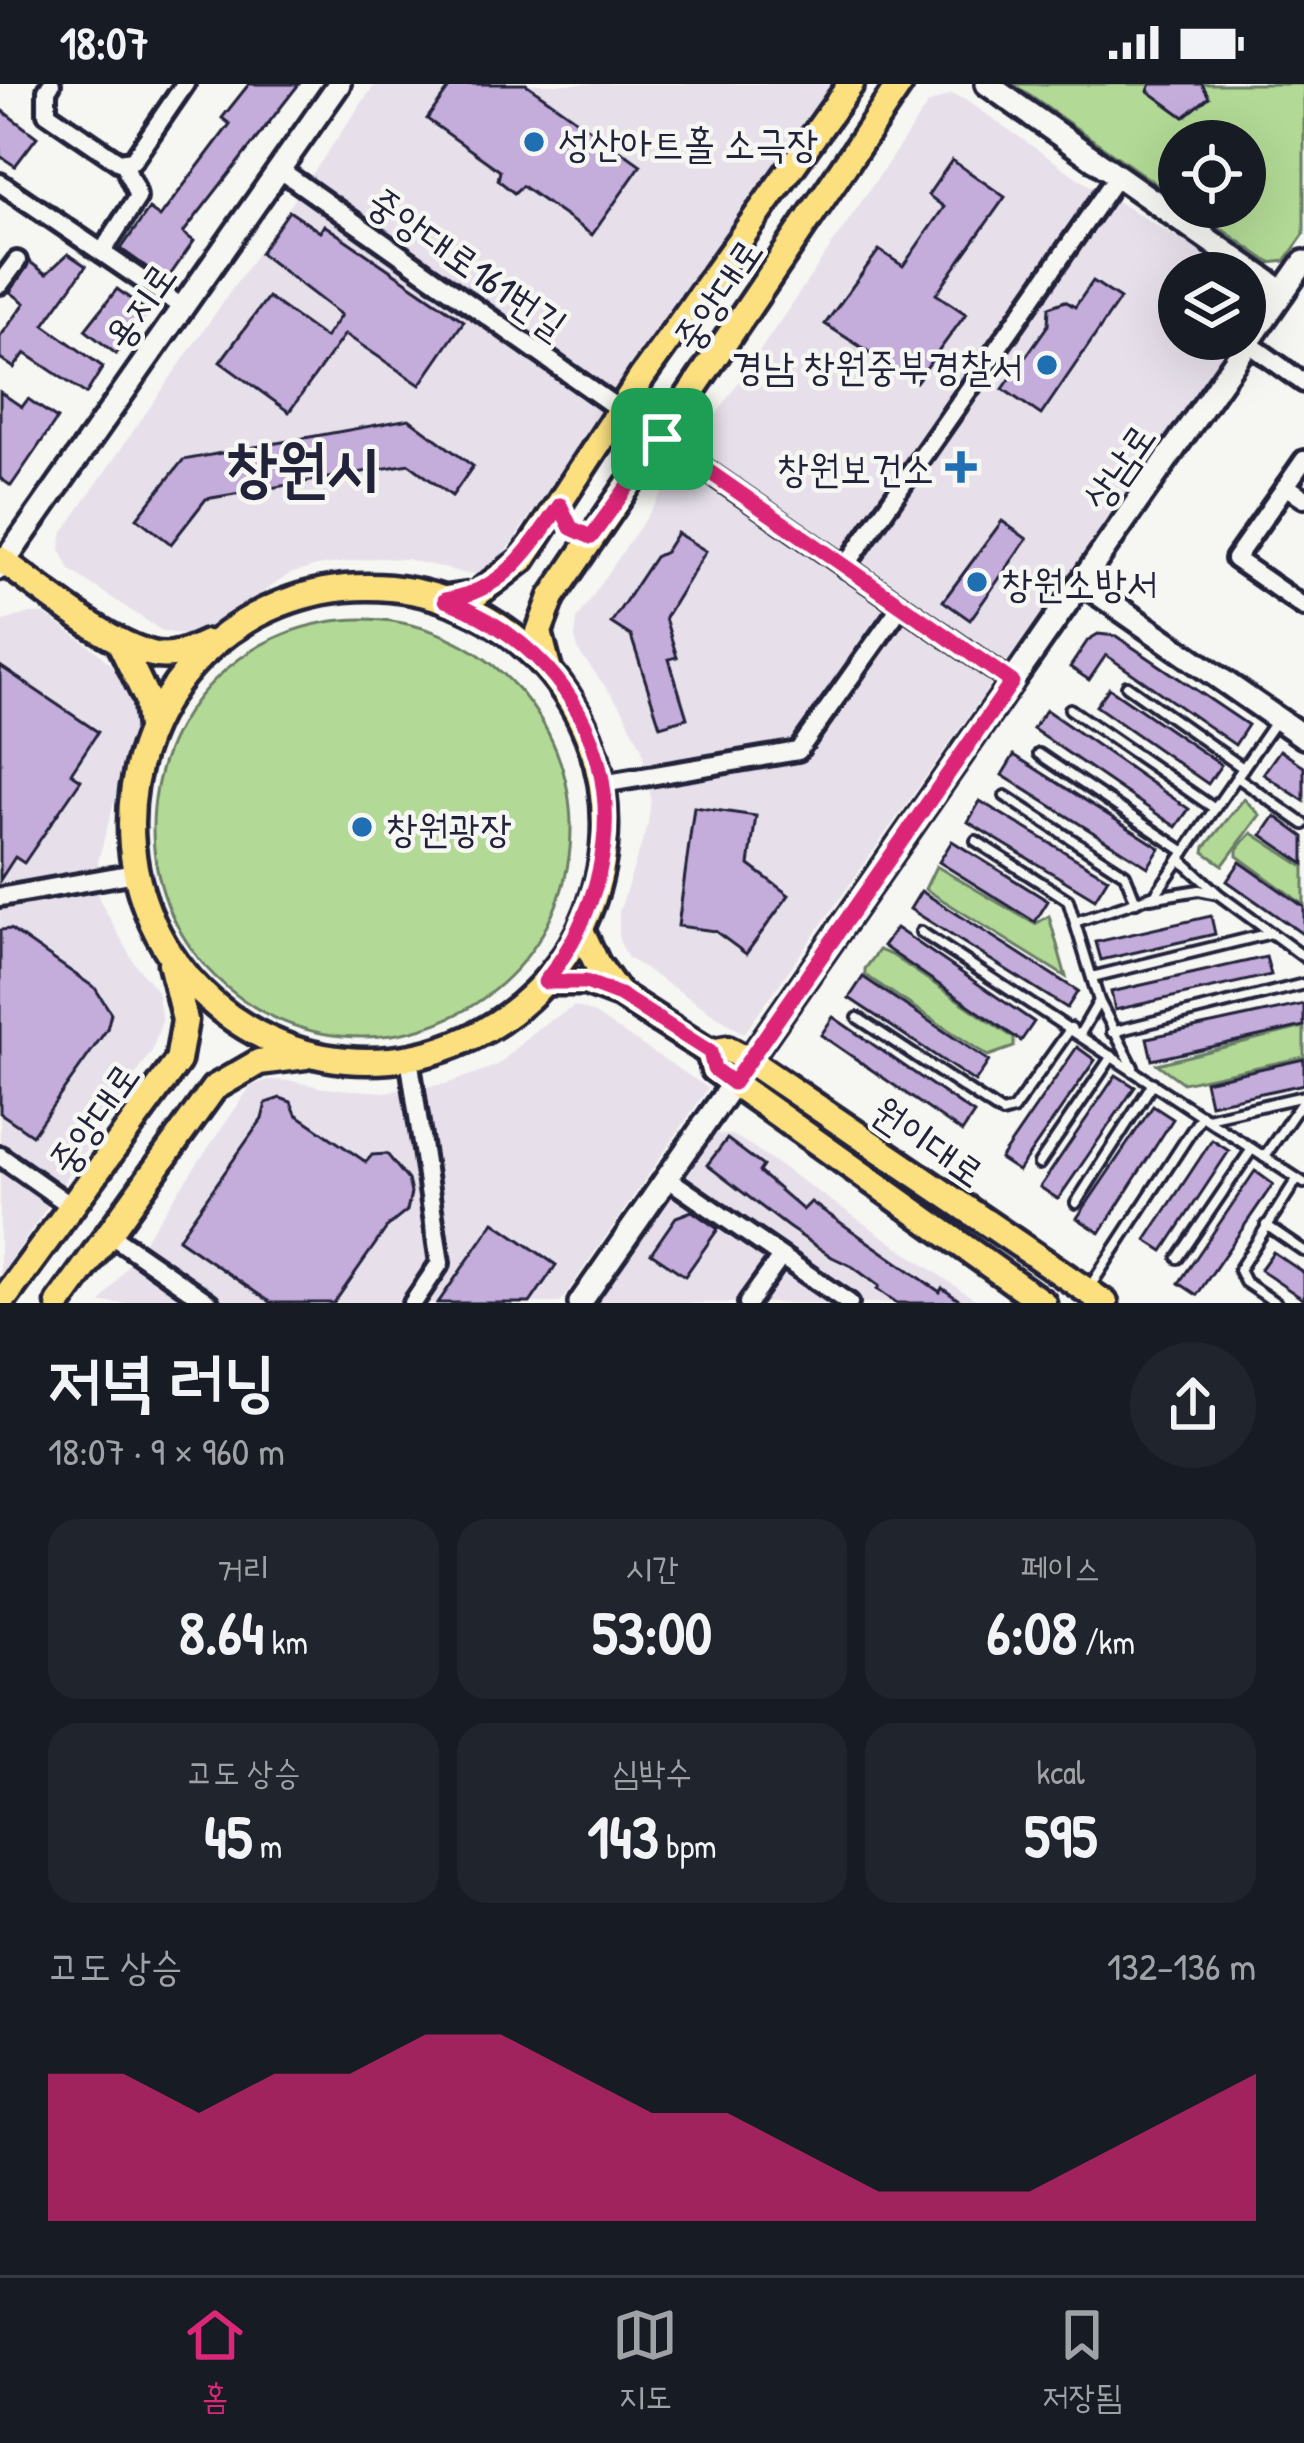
<!DOCTYPE html>
<html lang="ko">
<meta charset="utf-8">
<style>
:root{--surface:#171b24;--page:#20242c;--text:#f1f3f6;--muted:#9ea1a6;--line:#363941;--accent:#db2777}
body{margin:0;font-family:"Patrick Hand","Poor Story",sans-serif;background:var(--page);color:var(--text);height:100vh;display:flex;flex-direction:column;font-size:45px;white-space:nowrap}
*{box-sizing:border-box;margin:0}
p{font-size:39px;color:var(--muted)}
.icon{flex:none;width:66px;height:66px;fill:none;stroke:currentColor;stroke-width:2;stroke-linecap:round;stroke-linejoin:round}
.map{position:relative;height:1219px;overflow:hidden}
.sheet{display:flex;flex-direction:column;background:var(--surface);flex:1}
.sheet>*{flex:none}
.buttons{position:absolute;left:1158px;top:36px;display:grid;gap:24px}
.buttons a{display:grid;place-items:center;width:108px;height:108px;border-radius:50%;background:var(--surface);box-shadow:0 12px 48px #0002;font-size:60px}
.pin{position:absolute;display:grid;place-items:center;width:102px;height:102px;color:#fff;margin:-51px;border-radius:24px;box-shadow:0 6px 18px #0006}
.round{display:grid;place-items:center;flex:none;width:126px;height:126px;border-radius:63px;background:var(--page)}
.headline{display:flex;align-items:center;justify-content:space-between;height:204px;padding:0 48px}
h1{font-size:66px;font-weight:800;line-height:90px}
.figures{display:grid;grid-template-columns:repeat(3,1fr);gap:18px;height:204px;padding:12px 48px}
.figures div{display:grid;align-content:center;border-radius:30px;background:var(--page);text-align:center}
.figures b{font-size:60px;font-weight:800}
.figures small{font-size:33px;font-weight:400}
.figures p{font-size:33px}
.chart{height:336px;padding:24px 48px}
.chart p{display:flex;justify-content:space-between}
.chart svg{width:100%;height:216px;margin-top:12px;fill:var(--accent);opacity:.7}
.status{display:flex;justify-content:space-between;align-items:center;height:84px;padding:0 60px;background:var(--surface);direction:ltr}
.status svg{height:33px;fill:currentColor}
.dock{display:flex;justify-content:space-around;align-items:center;height:168px;border-top:3px solid var(--line);background:var(--surface);font-size:33px;color:var(--muted)}
.dock a{display:grid;justify-items:center;gap:6px}
.dock .active{color:var(--accent)}
.map>svg:first-child{display:block}
.built{fill:#e7e0eb}
.green{fill:#b2d995;stroke:#6a7e68;stroke-width:3}
.building{fill:#c4acdb;stroke:#22223b;stroke-width:3}
.lines{fill:none;stroke-linecap:round;stroke-linejoin:round}
.lane-casing{stroke:#22223b;stroke-width:16}
.street-casing{stroke:#22223b;stroke-width:26}
.secondary-casing{stroke:#22223b;stroke-width:30}
.primary-casing{stroke:#22223b;stroke-width:33}
.lane{stroke:#f6f6f2;stroke-width:8}
.street{stroke:#f6f6f2;stroke-width:16}
.secondary{stroke:#f6f6f2;stroke-width:21}
.primary{stroke:#fce080;stroke-width:24}
.route-casing{stroke:#fff;stroke-width:24}
.route{stroke:#db2777;stroke-width:15}
.poi-dot{fill:#1f6fb2;stroke:#f6f6f2;stroke-width:4.5}
.labels{text-anchor:middle;dominant-baseline:central;stroke-width:9;stroke-linejoin:round;paint-order:stroke}
.poi-label{font-size:39px;fill:#22223b;stroke:#f6f6f2;text-anchor:start}
.street-label{font-size:39px;fill:#22223b;stroke:#f6f6f2}
.town-label{font-size:63px;font-weight:bold;fill:#22223b;stroke:#f6f6f2}
</style>
<div class="status"><b>18:07</b><svg viewBox="0 0 49 12"><path d="M0 12V9h3v3zM5 12V6h3v6zM10 12V3h3v9zM15 12V0h3v12zM26 1h20v11H26zM47 4h2v5h-2z"/></svg></div>
<div class="map">
<svg width="1304" height="1219" viewBox="0 0 1304 1219">
<rect width="100%" height="100%" fill="#f6f6f2"/>
<filter id="ink" filterUnits="userSpaceOnUse"><feTurbulence type="fractalNoise" baseFrequency=".00833" numOctaves="2"/><feDisplacementMap in="SourceGraphic" scale="24" xChannelSelector="R" yChannelSelector="G"/><feConvolveMatrix kernelMatrix="1 2 1 2 8 2 1 2 1" color-interpolation-filters="sRGB"/></filter>
<g filter="url(#ink)">
<g class="built">
<polygon points="375,0 840,0 645,267 494,484 480,490 463,489 406,475 376,474 317,482 290,490 196,553 162,547 70,486 60,465 63,448"/>
<polygon points="951,10 966,16 1081,96 1237,189 1179,189 1179,255 1235,255 744,950 627,873 619,856 619,828 648,740 651,714 642,665 623,626 579,568 575,554 577,535 928,20"/>
<polygon points="27,530 44,530 94,565 118,587 134,612 136,637 131,658 98,777 99,815 135,880 157,907 162,936 152,967 0,1193 0,538"/>
<polygon points="575,922 593,929 708,1004 560,1219 101,1219 251,1002 268,996 292,997 324,1004 384,1008 446,1000 498,981 538,944"/>
<polygon points="715,1050 732,1051 750,1061 980,1219 587,1219 702,1054"/>
</g>
<g class="green">
<polygon points="1013,0 1304,0 1304,150 1285,177 1270,179 1190,123 1245,123 1245,57 1179,57 1179,116"/>
<circle cx="362" cy="744" r="209"/>
<polygon points="1244,715 1260,731 1223,781 1204,768 1205,763"/>
<polygon points="1252,749 1304,783 1304,821 1237,772 1237,765"/>
<polygon points="936,782 1035,840 1049,832 1066,893 925,805"/>
<polygon points="879,866 892,871 1014,954 1014,963 988,972 865,891 865,885"/>
<polygon points="1304,943 1304,973 1183,999 1157,980"/>
</g>
<g class="building">
<polygon points="249,0 299,0 183,149 194,157 166,197 121,165 149,125 160,133 230,40 222,34"/>
<polygon points="452,0 526,0 641,81 592,151 522,102 514,109 498,96 500,87 427,35"/>
<polygon points="1151,0 1202,0 1209,13 1184,33 1148,7"/>
<polygon points="0,25 37,53 15,82 0,72"/>
<polygon points="952,76 1005,113 936,210 966,230 916,298 825,240 879,166 903,182 944,123 928,111"/>
<polygon points="289,127 320,148 324,141 464,237 420,301 345,250 289,328 220,278 268,213 325,254 341,231 260,169"/>
<polygon points="68,170 86,182 44,241 103,283 86,310 25,269 14,284 0,274 0,253 25,219 10,208 30,178 46,190"/>
<polygon points="1093,197 1120,215 1041,331 1003,305 1048,241 1049,223 1065,217 1075,223"/>
<polygon points="117,205 148,228 116,270 85,246"/>
<polygon points="0,308 22,323 28,315 57,335 11,402 0,394"/>
<polygon points="409,335 473,382 452,412 409,380 206,415 171,460 137,434 183,376"/>
<polygon points="1002,437 1027,455 970,536 943,517"/>
<polygon points="677,449 706,467 665,534 677,573 669,575 687,634 660,642 631,552 611,539 655,473 665,468"/>
<polygon points="1098,550 1116,552 1248,641 1235,661 1106,571 1089,596 1070,583 1088,556"/>
<polygon points="0,582 98,648 71,689 81,696 24,779 15,773 0,796"/>
<polygon points="1109,604 1221,681 1208,700 1096,622"/>
<polygon points="1046,626 1189,725 1176,743 1033,645"/>
<polygon points="1280,666 1304,683 1304,717 1263,690"/>
<polygon points="1014,671 1160,764 1148,783 1002,691"/>
<polygon points="980,717 1108,794 1095,815 968,738"/>
<polygon points="694,723 756,732 749,781 789,811 746,870 715,847 678,842"/>
<polygon points="1275,732 1304,753 1304,780 1262,751"/>
<polygon points="952,757 1048,817 1035,838 939,778"/>
<polygon points="1240,778 1304,823 1304,851 1227,797"/>
<polygon points="921,807 1078,907 1067,924 910,825"/>
<polygon points="1211,832 1215,850 1101,876 1096,858"/>
<polygon points="896,844 1034,938 1021,957 883,862"/>
<polygon points="10,845 95,904 111,929 107,945 32,1051 0,1029 0,846"/>
<polygon points="1266,873 1271,891 1115,926 1111,908"/>
<polygon points="863,893 989,977 975,998 849,914"/>
<polygon points="1304,920 1304,942 1152,976 1147,954"/>
<polygon points="833,933 974,1030 962,1048 821,951"/>
<polygon points="1077,963 1095,976 1018,1087 1000,1075"/>
<polygon points="1304,975 1304,1000 1210,1020 1205,997"/>
<polygon points="1116,991 1135,1003 1058,1115 1040,1103"/>
<polygon points="280,1014 291,1018 296,1030 366,1078 372,1071 387,1070 408,1096 411,1109 407,1127 388,1142 334,1219 271,1219 178,1155 262,1035 266,1019"/>
<polygon points="1153,1022 1173,1035 1100,1149 1077,1134"/>
<polygon points="727,1055 763,1082 759,1088 803,1126 811,1118 940,1208 942,1204 963,1219 897,1219 877,1205 879,1202 853,1183 832,1173 788,1143 707,1081"/>
<polygon points="1212,1056 1229,1067 1163,1167 1146,1156"/>
<polygon points="1255,1087 1273,1100 1197,1211 1179,1199"/>
<polygon points="692,1127 718,1145 685,1192 651,1169 676,1133"/>
<polygon points="494,1138 556,1181 530,1219 438,1219"/>
<polygon points="1273,1168 1304,1189 1304,1216 1260,1186"/>
</g>
<g class="lines">
<defs>
<g id="lane">
<polyline points="1127,602 1243,684"/>
<polyline points="1070,625 1215,725"/>
<polyline points="1039,670 1185,768"/>
<polyline points="1237,693 1304,740"/>
<polyline points="1005,712 1125,790 1136,818"/>
<polyline points="976,757 1068,816 1099,917 1133,983"/>
<polyline points="1180,775 1217,809"/>
<polyline points="1150,814 1199,806 1218,810 1304,873"/>
<polyline points="1075,838 1155,811 1277,635"/>
<polyline points="921,848 1304,1099"/>
<polyline points="1092,893 1271,849"/>
<polyline points="858,934 1002,1029 1013,1026 1071,944"/>
<polyline points="1112,948 1304,900"/>
<polyline points="1080,950 1099,917"/>
<polyline points="1207,1034 1304,1012"/>
<polyline points="1264,1073 1304,1015"/>
<polyline points="1039,1080 1112,972"/>
<polyline points="1076,1119 1153,999"/>
<polyline points="1266,1141 1304,1167"/>
<polyline points="1178,1174 1252,1065"/>
<polyline points="1091,1201 1202,1031"/>
<polyline points="1276,1219 1245,1198 1239,1186 1297,1095"/>
</g>
<g id="street">
<polyline points="51,0 47,6 47,29 119,78 126,77"/>
<polyline points="126,77 133,76 185,0"/>
<polyline points="279,85 620,326"/>
<polyline points="0,99 182,223"/>
<path d="M102,168L137,114C137,101 125,93 126,77"/>
<polyline points="0,200 17,177"/>
<polyline points="1248,259 1304,299"/>
<polyline points="661,355 1012,598"/>
<polyline points="1304,376 1235,475 1304,523"/>
<polyline points="1286,402 1304,414"/>
<polyline points="845,483 1118,91"/>
<polyline points="602,700 798,667 901,522"/>
<polyline points="0,813 135,789"/>
<polyline points="409,973 440,1179 413,1219"/>
<polyline points="0,1072 74,1124"/>
<polyline points="667,1094 849,1219"/>
<polyline points="108,1149 209,1219"/>
<polyline points="748,1219 781,1173"/>
</g>
<g id="secondary">
<polyline points="987,0 1283,208"/>
<polyline points="0,484 339,0"/>
<polyline points="1081,498 1304,653"/>
<polyline points="580,1219 1304,178"/>
</g>
<g id="primary">
<path d="M0,475C43,505 102,557 152,570C171,575 190,567 207,559"/>
<circle cx="368" cy="740" r="237"/>
<polyline points="447,515 476,511 523,475 641,294 851,0"/>
<polyline points="119,557 147,615 150,644"/>
<polyline points="548,583 539,548 552,513 900,0"/>
<polyline points="581,846 597,880 618,909"/>
<polyline points="545,898 586,898 620,911 709,968 727,965 748,976 1105,1219"/>
<polyline points="709,968 714,985 1043,1219"/>
<polyline points="1,1219 178,977 185,936 171,879"/>
<polyline points="59,1219 214,1004 259,978 306,972"/>
</g>
</defs>
<use href="#lane" class="lane-casing"/>
<use href="#street" class="street-casing"/>
<use href="#secondary" class="secondary-casing"/>
<use href="#primary" class="primary-casing"/>
<use href="#lane" class="lane"/>
<use href="#street" class="street"/>
<use href="#secondary" class="secondary"/>
<use href="#primary" class="primary"/>
</g>
</g>
<g class="lines" filter="url(#ink)">
<defs>
<path id="route" d="M662,355L1012,598L733,999L714,985L710,968L620,911L586,898H545C654,759 612,581 445,516C505,506 527,468 560,421L571,444L591,453Z"/>
</defs>
<use href="#route" class="route-casing"/>
<use href="#route" class="route"/>
</g>
<g class="poi-dot">
<circle cx="534" cy="58" r="12"/>
<circle cx="1047" cy="281" r="12"/>
<path d="M955 365h12v12h12v12h-12v12h-12v-12h-12v-12h12z"/>
<circle cx="977" cy="498" r="12"/>
<circle cx="362" cy="743" r="12"/>
</g>
<g class="labels">
<g class="poi-label">
<text x="558" y="58">성산아트홀 소극장</text>
<text x="1023" y="281" text-anchor="end">경남 창원중부경찰서</text>
<text x="934" y="383" text-anchor="end">창원보건소</text>
<text x="1001" y="498">창원소방서</text>
<text x="386" y="743">창원광장</text>
</g>
<g class="street-label">
<text transform="translate(468 178) rotate(35)">중앙대로161번길</text>
<text transform="translate(717 210) rotate(-56)">중앙대로</text>
<text transform="translate(139 221) rotate(-55)">용지로</text>
<text transform="translate(1118 382) rotate(-55)">상남로</text>
<text transform="translate(93 1034) rotate(-55)">중앙대로</text>
<text transform="translate(929 1057) rotate(35)">원이대로</text>
</g>
<g class="town-label">
<text x="302" y="382">창원시</text>
</g>
</g>
</svg>
<div class="buttons">
<a><svg class="icon" aria-label="locate" viewBox="0 0 24 24"><circle cx="12" cy="12" r="6"/><path d="M12 2v4M12 18v4M2 12h4M18 12h4"/></svg></a>
<a><svg class="icon" aria-label="layers" viewBox="0 0 24 24"><path d="M12 4l9 5-9 5-9-5zM3 14l9 5 9-5"/></svg></a>
</div>
<div class="pin" style="left:662px;top:355px;background:#1e9e55"><svg class="icon" aria-label="arrive" viewBox="0 0 24 24"><path d="M6 21V4h12l-3 4 3 4H6"/></svg></div>
</div>
<section class="sheet">
<div class="headline"><div><h1>저녁 러닝</h1><p>18:07 · 9 × 960 m</p></div><a class="round"><svg class="icon" aria-label="share" viewBox="0 0 24 24"><path d="M12 15V3M7 8l5-5 5 5M5 13v7h14v-7"/></svg></a></div>
<div class="figures">
<div><p>거리</p><b>8.64<small> km</small></b></div>
<div><p>시간</p><b>53:00</b></div>
<div><p>페이스</p><b>6:08<small> /km</small></b></div>
</div>
<div class="figures">
<div><p>고도 상승</p><b>45<small> m</small></b></div>
<div><p>심박수</p><b>143<small> bpm</small></b></div>
<div><p>kcal</p><b>595</b></div>
</div>
<div class="chart"><p><span>고도 상승</span>132–136 m</p>
<svg viewBox="0 0 160 44" preserveAspectRatio="none"><path d="M0 44V14L10 14L20 22L30 14L40 14L50 6L60 6L70 14L80 22L90 22L100 30L110 38L120 38L130 38L140 30L150 22L160 14V44z"/></svg>
</div>
</section>
<nav class="dock">
<a class="active"><svg class="icon" aria-label="home" viewBox="0 0 24 24"><path d="M3 11l9-7 9 7M6 9v11h12V9"/></svg>홈</a>
<a><svg class="icon" aria-label="map" viewBox="0 0 24 24"><path d="M3 6l6-2 6 2 6-2v14l-6 2-6-2-6 2zM9 4v14M15 6v14"/></svg>지도</a>
<a><svg class="icon" aria-label="saved" viewBox="0 0 24 24"><path d="M7 4h10v16l-5-4-5 4z"/></svg>저장됨</a>
</nav>
